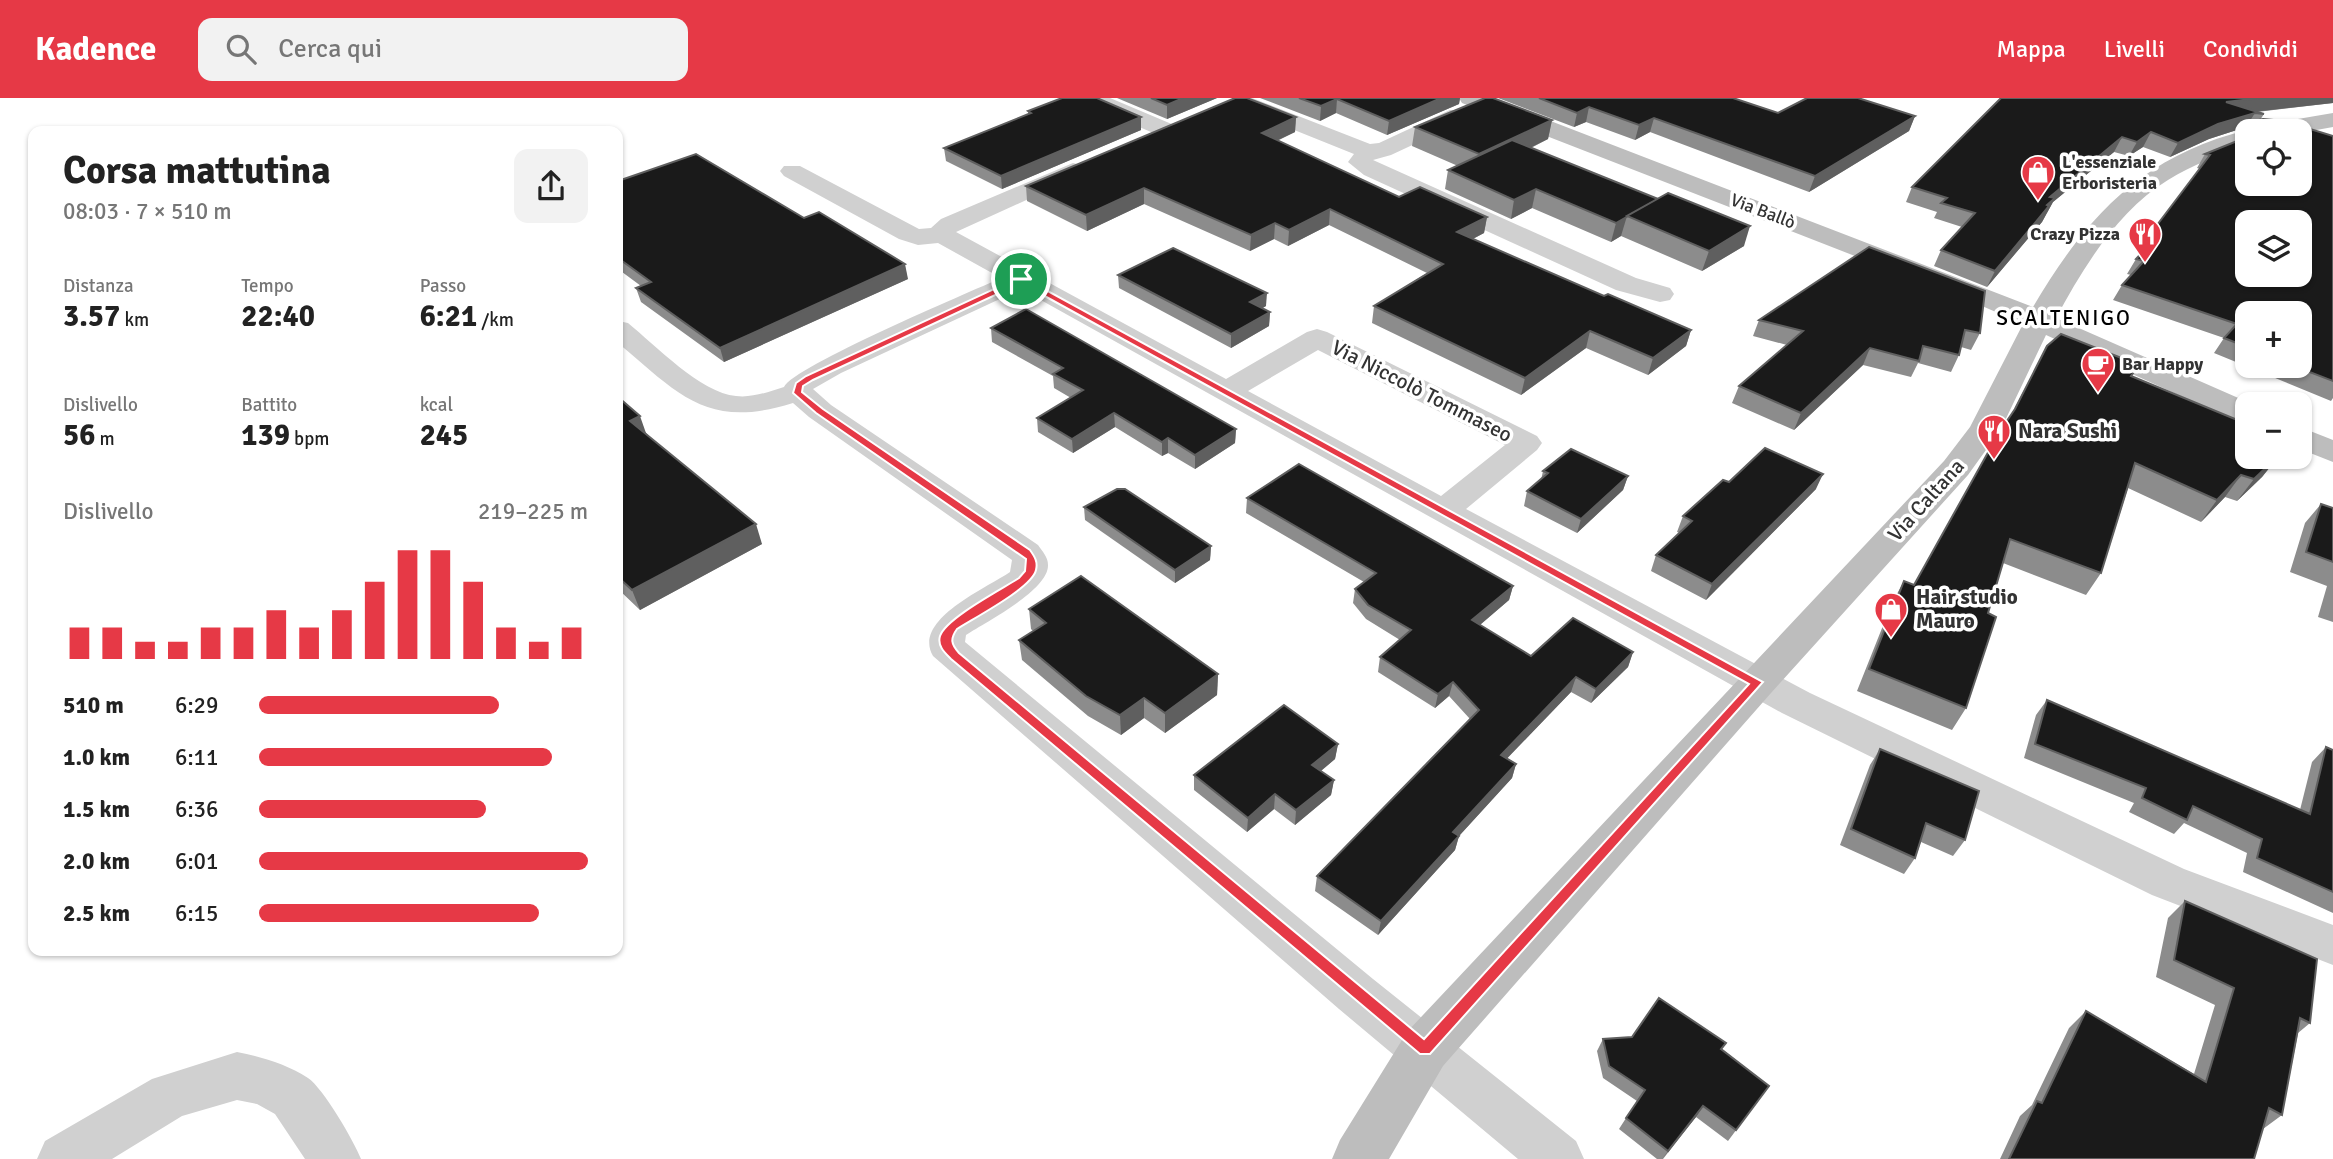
<!DOCTYPE html>
<html lang="it">
<meta charset="utf-8">
<style>
:root{--surface:#fff;--page:#f2f2f2;--text:#222;--muted:#767676;--accent:#e63946}
body{margin:0;font-family:Signika,sans-serif;background:var(--page);color:var(--text);height:100vh;display:flex;flex-direction:column;font-size:26px;white-space:nowrap}
*{box-sizing:border-box;margin:0}
p{font-size:23px;color:var(--muted)}
.icon{flex:none;width:38px;height:38px;fill:none;stroke:currentColor;stroke-width:2;stroke-linecap:round;stroke-linejoin:round}
.map{position:relative;flex:1;overflow:hidden}
.details{position:absolute;left:28px;top:28px;width:595px;height:830px;display:flex;flex-direction:column;background:var(--surface);border-radius:14px;box-shadow:0 2px 5px #0004}
.details>*{flex:none}
.tools{position:absolute;left:2235px;top:21px;display:grid;gap:14px}
.tools a{display:grid;place-items:center;width:77px;height:77px;border-radius:14px;background:var(--surface);box-shadow:0 2px 5px #0004;font-size:35px}
.pin{position:absolute;display:grid;place-items:center;width:60px;height:60px;color:#fff;margin:-30px;border:4px solid #fff;border-radius:50%;box-shadow:0 2px 7px #0007}
.round{display:grid;place-items:center;flex:none;width:74px;height:74px;border-radius:14px;background:var(--page)}
.overview{display:flex;align-items:center;justify-content:space-between;height:119px;padding:0 35px}
h1{font-size:38px;font-weight:700;line-height:52px}
.figures{display:grid;grid-template-columns:repeat(3,1fr);gap:10px;height:119px;padding:7px 35px}
.figures div{display:grid;align-content:center}
.figures b{font-size:30px;font-weight:700}
.figures small{font-size:19px;font-weight:400}
.figures p{font-size:19px}
.chart{height:196px;padding:14px 35px}
.chart p{display:flex;justify-content:space-between}
.chart svg{width:100%;height:126px;margin-top:7px;stroke:var(--accent);stroke-width:6}
ul{padding:0 35px;list-style:none;font-size:23px}
li{display:grid;grid-template-columns:112px 84px 1fr;align-items:center;height:52px}
li i{height:18px;border-radius:9px;background:var(--accent)}
header{display:flex;align-items:center;gap:42px;box-sizing:border-box;height:98px;padding:0 35px;background:var(--accent);color:#fff}
header strong{font-size:33px}
nav{display:flex;gap:38px;margin-inline-start:auto;font-size:24px}
.search{width:490px;height:63px;background:var(--page);display:flex;align-items:center;gap:18px;box-sizing:border-box;padding:0 24px;border-radius:14px;color:var(--muted);font-size:26px}
.map>svg:first-child{display:block}
.lines{fill:none;stroke-linecap:round;stroke-linejoin:round}
.minor{fill:#d0d0d0;fill-rule:evenodd}
.secondary{fill:#bdbdbd;fill-rule:evenodd}
.wall{fill:#8c8c8c;fill-rule:evenodd}
.shaded-wall{fill:#5f5f5f}
.building{fill:#1a1a1a;stroke:#5f5f5f;stroke-width:2;fill-rule:evenodd}
.route{fill:#e63946;stroke:#fff;stroke-width:2;fill-rule:evenodd}
.labels{text-anchor:middle;dominant-baseline:central;stroke-width:7;stroke-linejoin:round;paint-order:stroke}
.far-poi-label{font-size:18px;font-weight:bold;fill:#333;stroke:#fff;text-anchor:start}
.far-street-label{font-size:18px;fill:#333;stroke:#fff}
.far-quarter-label{font-size:21px;letter-spacing:2px;fill:#000;stroke:#fff}
.street-label{font-size:21px;fill:#333;stroke:#fff}
.poi-label{font-size:21px;font-weight:bold;fill:#333;stroke:#fff;text-anchor:start}
</style>
<header>
<strong>Kadence</strong>
<div class="search"><svg class="icon" aria-label="search" viewBox="0 0 24 24"><circle cx="10" cy="10" r="6"/><path d="M15 15l6 6"/></svg>Cerca qui</div>
<nav><a>Mappa</a><a>Livelli</a><a>Condividi</a></nav>
</header>
<div class="map">
<svg width="2333" height="1061" viewBox="0 0 2333 1061">
<rect width="100%" height="100%" fill="#fff"/>
<g class="lines">
<g class="minor">
<polygon points="1087,0 1110,0 1174,27 1177,32 1174,37 1158,37 1088,7"/>
<polygon points="1252,0 1370,46 1379,45 1450,12 1466,12 1469,17 1466,22 1391,57 1373,62 1636,180 1670,190 1674,196 1670,202 1660,204 1616,192 1364,77 1348,64 1354,56 1242,11 1239,6 1242,1"/>
<path d="M1073,65L1081,67L1085,72L1081,77L956,134L1226,281L1307,234L1317,231L1327,234L1537,338L1542,345L1537,352L1466,411L1810,595L2184,771L2333,827V867L2152,797L1782,615L1021,191L841,275L813,291L831,307L1038,447C1042,453 1048,459 1048,467C1049,492 986,524 966,537L965,544L1373,881L1576,1043L1584,1061H1518L1339,911L933,558C912,522 985,491 1010,474L1012,462L809,319L793,305C707,332 680,297 618,245V223L628,225C655,247 701,295 736,298C752,300 768,294 784,289C794,268 968,195 1001,180L938,145L918,147L899,141L784,78L780,73L784,68H800L919,131L931,130L941,121ZM1318,252L1505,347L1441,398L1248,293Z"/>
<path d="M237,954C262,959 286,966 308,980C323,990 354,1043 361,1061H305L275,1016L257,1006L237,1002L182,1018L112,1061H37L45,1043L152,981Z"/>
</g>
<g class="secondary">
<path d="M1459,0H1491L2033,209C2086,119 2142,58 2247,32L2253,33H2247V47C2221,56 2192,67 2168,82C2118,112 2083,170 2056,220L2252,306H2247V326L2236,323L2046,237L2001,331L1968,377L1771,595L1443,968L1389,1061H1332L1340,1042L1407,934L1944,363L1970,329L2023,226L1973,204L1462,5Z"/>
<polygon points="2333,15 2333,29 2300,35 2256,33 2260,28 2268,26"/>
<polygon points="2300,329 2333,342 2333,364 2300,351"/>
</g>
</g>
<g class="wall">
<polygon points="1117,0 1217,0 1167,21"/>
<polygon points="1260,0 1460,0 1459,6 1387,37 1336,15 1320,23"/>
<polygon points="1498,0 1733,0 1778,15 1915,18 1909,33 1809,94 1650,34 1635,42 1586,24 1574,29"/>
<path d="M2001,0H2333V5L2257,14L2264,16L2260,22L2333,38V300L2331,303L2214,255L2224,240L2113,202L2122,187L2131,177L2127,176L2136,161L2149,147L2145,146L2154,131L2200,71L2197,70L2205,56L2300,33H2251L2253,30L2246,29L2209,41L2170,59L2143,49L2129,58L2114,54L2053,104L2042,124L1987,189L1934,168L1941,152L1962,129L1934,120L1937,114L1906,104L1912,89ZM2247,215L2300,268H2247Z"/>
<polygon points="1028,13 1141,19 1141,32 1002,91 946,63 944,50 1028,16"/>
<polygon points="1296,19 1295,34 1277,43 1399,99 1487,119 1484,135 1473,141 1604,198 1691,232 1686,248 1648,277 1586,250 1521,297 1372,225 1374,208 1427,175 1329,127 1288,148 1274,141 1250,153 1144,106 1087,133 1027,103 1026,88"/>
<polygon points="1552,22 1548,41 1531,50 1744,148 1702,173 1621,138 1611,144 1532,110 1511,121 1445,91 1448,72 1458,68 1412,48 1415,29"/>
<polygon points="618,83 804,120 908,181 724,264 641,204 636,190 641,188 618,171"/>
<polygon points="1869,149 1980,235 1971,252 1961,249 1959,257 1951,274 1918,265 1911,279 1863,267 1794,332 1732,305 1739,288 1787,247 1753,238 1759,222"/>
<polygon points="1118,177 1266,208 1262,210 1270,214 1269,228 1231,250 1119,190"/>
<polygon points="991,230 1236,331 1235,345 1195,371 1168,355 1162,358 1115,329 1073,355 1038,334 1037,320 1071,300 1054,290 1053,278 992,244"/>
<polygon points="2047,248 2139,267 2132,278 2247,359 2278,359 2262,379 2237,403 2225,399 2201,424 2128,390 2101,475 2086,497 2003,465 1988,515 1966,610 1952,632 1857,593 1892,505 1904,483 1914,487 2011,317"/>
<polygon points="618,299 646,335 762,446 640,512 618,491"/>
<polygon points="1543,373 1628,378 1623,392 1577,435 1524,408 1527,393 1541,382"/>
<polygon points="1729,384 1816,391 1706,502 1651,473 1656,457 1680,435 1677,434 1683,418"/>
<polygon points="1247,400 1513,488 1509,502 1480,527 1531,558 1633,554 1628,569 1591,605 1571,594 1507,660 1516,666 1512,680 1459,738 1455,752 1378,837 1315,793 1317,778 1470,621 1449,598 1435,610 1378,574 1380,559 1400,542 1366,521 1353,505 1355,491 1364,484 1246,415"/>
<polygon points="2321,406 2333,410 2333,524 2318,519 2327,488 2290,474 2305,425"/>
<polygon points="1084,409 1211,448 1210,462 1175,485 1085,422"/>
<polygon points="1029,511 1218,576 1217,597 1165,635 1144,620 1121,637 1088,618 1022,562 1019,542 1033,533 1031,531"/>
<polygon points="2047,602 2300,712 2312,664 2326,649 2333,652 2333,815 2243,774 2247,755 2184,725 2174,736 2129,714 2134,705 2024,660 2036,617"/>
<polygon points="1338,646 1335,661 1321,673 1334,682 1331,697 1295,727 1274,711 1247,734 1194,692 1194,677"/>
<polygon points="1880,651 1965,742 1953,758 1921,744 1915,760 1904,776 1840,747 1870,667"/>
<polygon points="2185,803 2310,925 2298,935 2282,1017 2263,1031 2254,1061 2000,1061 2020,1018 2032,1007 2069,930 2086,913 2194,976 2215,907 2156,879 2168,820"/>
<polygon points="1603,941 1726,945 1722,951 1769,988 1728,1043 1696,1019 1663,1061 1657,1061 1619,1031 1637,1003 1603,980 1597,953"/>
</g>
<g class="shaded-wall">
<polygon points="1183,0 1217,0 1167,21 1167,7"/>
<polygon points="1441,0 1460,0 1459,6 1387,37 1389,23"/>
<polygon points="2260,0 2333,0 2333,5 2218,18 2226,4"/>
<polygon points="1337,1 1336,15 1320,23 1321,8"/>
<polygon points="1589,9 1586,24 1574,29 1577,15"/>
<polygon points="2255,15 2246,29 2209,41 2170,59 2178,45 2218,26"/>
<polygon points="1915,18 1909,33 1809,94 1815,78"/>
<polygon points="1141,19 1141,32 1002,91 1001,78"/>
<polygon points="1296,19 1295,34 1261,50 1262,35"/>
<polygon points="1654,20 1650,34 1635,42 1639,27"/>
<polygon points="1552,22 1548,41 1476,76 1479,56"/>
<polygon points="2151,34 2143,49 2129,58 2137,44"/>
<polygon points="2122,39 2114,54 2053,104 2042,124 1987,189 1995,173 2050,99"/>
<polygon points="1144,90 1144,106 1087,133 1086,117"/>
<polygon points="1536,91 1532,110 1511,121 1514,102"/>
<polygon points="1330,111 1329,127 1288,148 1289,132"/>
<polygon points="1627,118 1621,138 1611,144 1616,125"/>
<polygon points="1487,119 1484,135 1455,150 1457,134"/>
<polygon points="1275,125 1274,141 1250,153 1251,137"/>
<polygon points="1750,128 1744,148 1702,173 1709,153"/>
<polygon points="905,166 908,181 724,264 720,250"/>
<polygon points="1267,195 1266,208 1249,218 1250,204"/>
<polygon points="1270,214 1269,228 1231,250 1231,236"/>
<polygon points="1691,232 1686,248 1648,277 1653,260"/>
<polygon points="1590,233 1586,250 1521,297 1525,280"/>
<polygon points="1870,250 1863,267 1794,332 1801,315"/>
<polygon points="1114,315 1115,329 1073,355 1072,341"/>
<polygon points="640,318 647,338 630,323"/>
<polygon points="1236,331 1235,345 1195,371 1195,357"/>
<polygon points="1168,340 1168,355 1162,358 1162,344"/>
<polygon points="2278,359 2262,379 2237,403 2254,381"/>
<polygon points="1823,376 1816,391 1706,502 1712,486"/>
<polygon points="2241,377 2225,399 2201,424 2217,402"/>
<polygon points="1628,378 1623,392 1577,435 1581,421"/>
<polygon points="756,426 762,446 640,512 632,492"/>
<polygon points="1211,448 1210,462 1175,485 1175,472"/>
<polygon points="1513,488 1509,502 1468,537 1472,522"/>
<polygon points="1633,554 1628,569 1591,605 1596,591"/>
<polygon points="1218,576 1217,597 1165,635 1165,615"/>
<polygon points="1576,579 1571,594 1497,671 1501,657"/>
<polygon points="1453,584 1449,598 1435,610 1438,596"/>
<polygon points="1144,600 1144,620 1121,637 1120,617"/>
<polygon points="1338,646 1335,661 1310,682 1312,667"/>
<polygon points="1516,666 1512,680 1459,738 1455,752 1378,837 1381,823 1453,734"/>
<polygon points="1334,682 1331,697 1295,727 1296,712"/>
<polygon points="1275,696 1274,711 1247,734 1248,720"/>
<polygon points="1703,1008 1696,1019 1662,1061 1668,1053"/>
</g>
<g class="building">
<polygon points="1062,0 1097,0 1141,19 1001,78 944,50 1031,15 1028,13"/>
<polygon points="1151,0 1183,0 1167,7"/>
<polygon points="1235,0 1247,0 1296,19 1262,35 1399,99 1420,89 1487,119 1457,134 1604,198 1608,196 1691,232 1653,260 1590,233 1525,280 1374,208 1443,166 1330,111 1289,132 1275,125 1251,137 1144,90 1086,117 1026,88"/>
<polygon points="1299,0 1441,0 1389,23 1337,1 1321,8"/>
<polygon points="1485,0 1493,0 1552,22 1479,56 1415,29"/>
<polygon points="1539,0 1733,0 1778,15 1807,0 1858,0 1915,18 1815,78 1654,20 1639,27 1589,9 1577,15"/>
<polygon points="2001,0 2260,0 2226,4 2264,16 2255,15 2218,26 2178,45 2151,34 2137,44 2122,39 2050,99 2055,100 2047,107 2049,108 1995,173 1941,152 1975,115 1941,105 1947,100 1912,89"/>
<path d="M2263,21L2284,23L2333,38V283L2294,268H2300V215H2247V249L2224,240L2237,226L2122,187L2144,163L2136,161L2161,134L2154,131L2210,57L2205,56L2247,39V86H2300V33H2257L2258,22ZM2247,124H2300V177H2247Z"/>
<polygon points="1512,42 1658,101 1616,125 1536,91 1514,102 1448,72"/>
<polygon points="696,56 804,120 819,114 905,166 720,250 636,190 651,184 618,160 618,83"/>
<polygon points="1668,95 1750,128 1709,153 1627,118"/>
<polygon points="1869,149 1985,193 1980,235 1965,232 1959,257 1923,248 1919,263 1870,250 1801,315 1739,288 1803,233 1759,222"/>
<polygon points="1173,150 1267,195 1250,204 1270,214 1231,236 1118,177"/>
<polygon points="1026,211 1236,331 1195,357 1168,340 1162,344 1114,315 1072,341 1037,320 1083,292 1053,276 1063,270 991,230"/>
<polygon points="2061,236 2139,267 2131,278 2247,326 2247,359 2277,359 2254,381 2241,377 2217,402 2135,365 2101,475 2010,441 1988,515 1996,519 1966,610 1869,571 1904,483 1914,487 2000,333 2015,311 2047,248"/>
<polygon points="618,299 640,318 630,323 756,426 632,492 618,479"/>
<polygon points="1765,350 1823,376 1712,486 1656,457 1692,423 1683,418 1723,382 1729,384"/>
<polygon points="1571,351 1628,378 1581,421 1527,393 1548,375 1543,373"/>
<polygon points="1299,366 1513,488 1472,522 1531,558 1573,520 1633,554 1596,591 1576,579 1501,657 1516,666 1453,734 1459,738 1381,823 1317,778 1479,612 1453,584 1438,596 1380,559 1411,532 1368,507 1355,491 1376,475 1247,400"/>
<polygon points="1117,391 1125,391 1211,448 1175,472 1084,409"/>
<polygon points="2321,406 2333,410 2333,464 2306,454"/>
<polygon points="1081,478 1218,576 1165,615 1144,600 1120,617 1086,598 1019,542 1046,525 1029,511"/>
<polygon points="2047,602 2310,716 2326,649 2333,652 2333,794 2257,760 2262,741 2193,708 2187,722 2142,700 2146,690 2035,646"/>
<polygon points="1284,607 1338,646 1312,667 1334,682 1296,712 1275,696 1248,720 1194,677"/>
<polygon points="1880,651 1979,693 1965,742 1926,725 1915,760 1851,731"/>
<polygon points="2185,803 2317,861 2310,925 2300,920 2282,1017 2269,1010 2254,1061 2009,1061 2037,1003 2042,1005 2086,913 2206,984 2234,890 2174,862"/>
<polygon points="1659,900 1726,945 1721,951 1769,988 1736,1032 1703,1008 1668,1053 1626,1020 1645,992 1609,968 1603,941 1632,939"/>
</g>
<path class="route" d="M1018,180H1024L1763,584L1430,956H1420L951,561C945,555 937,548 940,538C946,520 1002,491 1019,480L1025,473L1026,461L816,315L793,295L796,285L806,278ZM1021,185L1749,586L1424,941L959,555C951,546 950,541 957,531C974,520 1032,490 1036,472C1038,464 1035,459 1030,452L823,311L802,294L803,288L813,282Z"/>
<defs>
<symbol id="shop-pin" viewBox="-11 -11 22 30"><path d="M0 17L-7.5 6A9.5 9.5 0 1 1 7.5 6Z" fill="#e63946" stroke="#fff"/><path d="M-5-2.5h2.3a2.7 3.5 0 0 1 5.4 0H5L5.5 6h-11ZM-1.5-2.5h3a1.5 2.3 0 0 0-3 0Z" fill="#fff"/></symbol>
<symbol id="restaurant-pin" viewBox="-11 -11 22 30"><path d="M0 17L-7.5 6A9.5 9.5 0 1 1 7.5 6Z" fill="#e63946" stroke="#fff"/><path d="M-5-6h1v4h1v-4h1v4h1v-4h1v5L-1.5 .5V6h-2V.5L-5-1ZM5-6V6H3V1.5H1.5Q1.5-4 5-6Z" fill="#fff"/></symbol>
<symbol id="cafe-pin" viewBox="-11 -11 22 30"><path d="M0 17L-7.5 6A9.5 9.5 0 1 1 7.5 6Z" fill="#e63946" stroke="#fff"/><path d="M-5.5-4.5H6V0H3Q3 3.5 0 3.5H-2.5Q-5.5 3.5-5.5 0ZM3-3.2v2h1.7v-2ZM-6 4.5H4V6H-6Z" fill="#fff"/></symbol>
</defs>
<g fill-rule="evenodd">
<use href="#shop-pin" x="2019" y="55" width="38" height="52"/>
<use href="#restaurant-pin" x="2126" y="117" width="38" height="52"/>
<use href="#cafe-pin" x="2079" y="247" width="38" height="52"/>
<use href="#restaurant-pin" x="1975" y="314" width="38" height="52"/>
<use href="#shop-pin" x="1872" y="492" width="38" height="52"/>
</g>
<g class="labels">
<g class="far-poi-label">
<text x="2062" y="64">L'essenziale<tspan x="2062" dy="21">Erboristeria</tspan></text>
<text x="2120" y="136" text-anchor="end">Crazy Pizza</text>
<text x="2122" y="266">Bar Happy</text>
</g>
<g class="far-street-label">
<text transform="translate(1763 113) rotate(21)">Via Ballò</text>
</g>
<g class="far-quarter-label">
<text x="2064" y="220">SCALTENIGO</text>
</g>
<g class="street-label">
<text transform="translate(1422 293) rotate(27)">Via Niccolò Tommaseo</text>
<text transform="translate(1926 402) rotate(-48)">Via Caltana</text>
</g>
<g class="poi-label">
<text x="2018" y="333">Nara Sushi</text>
<text x="1916" y="499">Hair studio<tspan x="1916" dy="24">Mauro</tspan></text>
</g>
</g>
</svg>
<div class="tools">
<a><svg class="icon" aria-label="locate" viewBox="0 0 24 24"><circle cx="12" cy="12" r="6"/><path d="M12 2v4M12 18v4M2 12h4M18 12h4"/></svg></a>
<a><svg class="icon" aria-label="layers" viewBox="0 0 24 24"><path d="M12 4l9 5-9 5-9-5zM3 14l9 5 9-5"/></svg></a>
<a>+</a>
<a>−</a>
</div>
<div class="pin" style="left:1021px;top:181px;background:#1e9e55"><svg class="icon" aria-label="arrive" viewBox="0 0 24 24"><path d="M6 21V4h12l-3 4 3 4H6"/></svg></div>
<section class="details">
<div class="overview"><div><h1>Corsa mattutina</h1><p>08:03 · 7 × 510 m</p></div><a class="round"><svg class="icon" aria-label="share" viewBox="0 0 24 24"><path d="M12 15V3M7 8l5-5 5 5M5 13v7h14v-7"/></svg></a></div>
<div class="figures">
<div><p>Distanza</p><b>3.57<small> km</small></b></div>
<div><p>Tempo</p><b>22:40</b></div>
<div><p>Passo</p><b>6:21<small> /km</small></b></div>
</div>
<div class="figures">
<div><p>Dislivello</p><b>56<small> m</small></b></div>
<div><p>Battito</p><b>139<small> bpm</small></b></div>
<div><p>kcal</p><b>245</b></div>
</div>
<div class="chart"><p><span>Dislivello</span>219–225 m</p>
<svg viewBox="0 0 160 44" preserveAspectRatio="none"><path d="M5 44V33M15 44V33M25 44V38M35 44V38M45 44V33M55 44V33M65 44V27M75 44V33M85 44V27M95 44V17M105 44V6M115 44V6M125 44V17M135 44V33M145 44V38M155 44V33"/></svg>
</div>
<ul>
<li><b>510 m</b>6:29<i style="width:73%"></i></li>
<li><b>1.0 km</b>6:11<i style="width:89%"></i></li>
<li><b>1.5 km</b>6:36<i style="width:69%"></i></li>
<li><b>2.0 km</b>6:01<i style="width:100%"></i></li>
<li><b>2.5 km</b>6:15<i style="width:85%"></i></li>
</ul>
</section>
</div>
